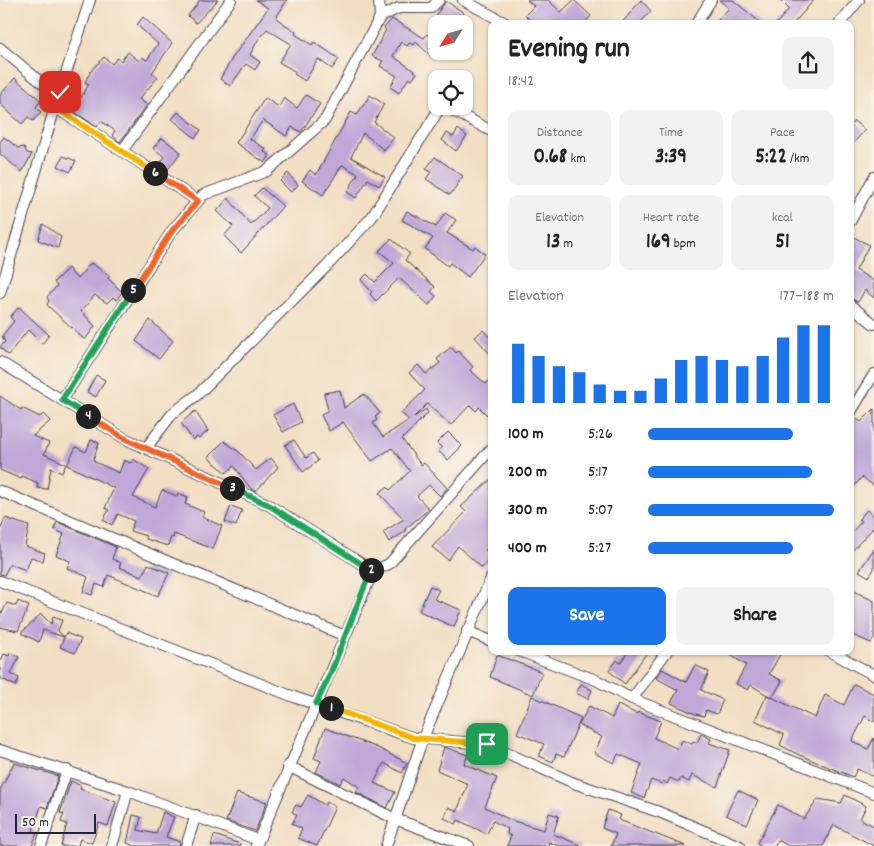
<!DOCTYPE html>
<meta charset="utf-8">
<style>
:root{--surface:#fff;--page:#f2f2f2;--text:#222;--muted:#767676;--accent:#1a73e8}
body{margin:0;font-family:Dekko,sans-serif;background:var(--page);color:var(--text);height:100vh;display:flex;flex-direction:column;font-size:19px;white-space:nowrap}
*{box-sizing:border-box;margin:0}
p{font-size:16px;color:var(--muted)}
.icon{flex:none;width:28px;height:28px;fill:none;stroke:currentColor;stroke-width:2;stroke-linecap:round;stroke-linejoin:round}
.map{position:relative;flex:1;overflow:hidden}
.panel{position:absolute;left:488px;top:20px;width:366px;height:635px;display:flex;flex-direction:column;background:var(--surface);border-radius:10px;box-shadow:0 1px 4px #0004}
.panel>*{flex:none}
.needle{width:32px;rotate:233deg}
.fabs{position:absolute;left:428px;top:15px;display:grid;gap:10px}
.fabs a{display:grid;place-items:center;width:45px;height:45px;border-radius:10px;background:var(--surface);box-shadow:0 1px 4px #0004;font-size:25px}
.scale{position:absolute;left:15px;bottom:12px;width:81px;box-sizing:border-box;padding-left:5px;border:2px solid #22223b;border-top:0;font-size:14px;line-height:18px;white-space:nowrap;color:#22223b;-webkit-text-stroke:4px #f7f3e8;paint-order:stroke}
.pin{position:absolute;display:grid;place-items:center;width:42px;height:42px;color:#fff;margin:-21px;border-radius:10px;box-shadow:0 2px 8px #0006}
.km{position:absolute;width:25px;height:25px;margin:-12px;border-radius:50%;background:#222;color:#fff;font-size:14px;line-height:25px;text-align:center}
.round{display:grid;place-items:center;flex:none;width:52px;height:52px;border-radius:10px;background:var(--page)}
.headline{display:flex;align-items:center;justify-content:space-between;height:85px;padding:0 20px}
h1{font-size:28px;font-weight:700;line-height:38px}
.metrics{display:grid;grid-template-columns:repeat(3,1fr);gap:8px;height:85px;padding:5px 20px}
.metrics div{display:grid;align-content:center;border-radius:10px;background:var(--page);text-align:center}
.metrics b{font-size:21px;font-weight:700}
.metrics small{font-size:14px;font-weight:400}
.metrics p{font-size:14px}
.chart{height:140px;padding:10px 20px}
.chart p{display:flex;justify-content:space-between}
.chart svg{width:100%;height:90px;margin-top:5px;stroke:var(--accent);stroke-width:6}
.primary-button{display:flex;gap:10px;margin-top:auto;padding:10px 20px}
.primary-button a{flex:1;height:58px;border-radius:10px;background:var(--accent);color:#fff;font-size:20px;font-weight:700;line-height:58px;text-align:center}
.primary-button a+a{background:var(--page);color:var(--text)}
ul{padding:0 20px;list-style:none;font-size:16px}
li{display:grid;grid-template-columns:80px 60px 1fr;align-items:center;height:38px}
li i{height:12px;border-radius:6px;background:var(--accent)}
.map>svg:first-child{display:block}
.building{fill:#bfa7d8}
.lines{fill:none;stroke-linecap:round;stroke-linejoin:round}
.minor-casing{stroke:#413e4f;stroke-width:12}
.minor{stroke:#fff;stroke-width:10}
.split-1-casing{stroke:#fff;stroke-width:10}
.split-2-casing{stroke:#fff;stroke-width:10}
.split-3-casing{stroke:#fff;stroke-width:10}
.split-4-casing{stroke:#fff;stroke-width:10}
.split-5-casing{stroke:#fff;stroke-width:10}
.split-6-casing{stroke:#fff;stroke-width:10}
.split-7-casing{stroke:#fff;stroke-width:10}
.split-1{stroke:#f5b400;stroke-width:6}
.split-2{stroke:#22a559;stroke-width:6}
.split-3{stroke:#22a559;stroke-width:6}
.split-4{stroke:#f0652b;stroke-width:6}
.split-5{stroke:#22a559;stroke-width:6}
.split-6{stroke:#f0652b;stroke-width:6}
.split-7{stroke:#f5b400;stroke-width:6}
</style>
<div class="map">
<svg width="874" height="846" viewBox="0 0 874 846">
<rect width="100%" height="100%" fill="#f7f3e8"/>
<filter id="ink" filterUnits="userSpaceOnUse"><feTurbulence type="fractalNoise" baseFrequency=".02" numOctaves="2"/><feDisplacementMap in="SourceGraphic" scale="10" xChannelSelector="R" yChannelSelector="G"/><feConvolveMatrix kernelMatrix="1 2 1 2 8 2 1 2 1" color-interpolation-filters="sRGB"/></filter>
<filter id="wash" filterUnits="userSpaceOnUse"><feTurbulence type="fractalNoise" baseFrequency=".0096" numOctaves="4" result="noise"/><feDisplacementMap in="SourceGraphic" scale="20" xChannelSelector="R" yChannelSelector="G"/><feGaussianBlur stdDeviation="1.12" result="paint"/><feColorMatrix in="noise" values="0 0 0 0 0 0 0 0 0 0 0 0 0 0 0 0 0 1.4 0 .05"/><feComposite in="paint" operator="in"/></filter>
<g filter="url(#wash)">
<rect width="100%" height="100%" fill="#f2dec2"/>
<g id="blocks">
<g class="building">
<polygon points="200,0 218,0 196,23 188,16"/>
<polygon points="256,0 287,0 276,18 296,32 295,34 312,45 314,42 339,59 332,69 318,59 305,81 294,74 296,72 279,62 291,44 267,29 259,38 250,55 260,62 255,70 246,64 230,86 220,79 233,57 268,8"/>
<polygon points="527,0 548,0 561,12 574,0 591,16 584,24 534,24 525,15 534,6"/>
<polygon points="641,0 651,11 639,24 621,24"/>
<polygon points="719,0 733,0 762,24 723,24 718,20 729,8"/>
<polygon points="780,0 814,0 793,24 776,24 789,9"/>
<polygon points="446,1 464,13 457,24 451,24 436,15"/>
<polygon points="143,17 172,43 152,73 158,77 139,99 147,105 120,142 112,135 115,131 101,121 97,127 73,111 89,84 85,82 91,71 104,57 112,64 117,58 121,61 128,52 139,61 142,57 147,60 158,44 137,25"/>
<polygon points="392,19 424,38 427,34 436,41 436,49 431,56 416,42 414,45 409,43 407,46 401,42 393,56 417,73 412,80 409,78 399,93 390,87 397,76 380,66 383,61 372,56 386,30 384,28"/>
<polygon points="15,78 41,101 36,107 41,112 33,121 28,117 22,124 0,104 0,95"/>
<polygon points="306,95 320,104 301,132 292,127 286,136 263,120 250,139 266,149 264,152 270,155 265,163 236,143 265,98 279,107 284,98 297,108"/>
<polygon points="370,95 384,104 374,122 394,138 384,150 363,133 351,157 385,177 379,186 368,179 356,198 347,192 358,174 342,165 323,195 302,181 310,170 316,175 351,112 357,115"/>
<polygon points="178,112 201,130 195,138 172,119"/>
<polygon points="854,121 865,130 850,147 850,126"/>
<polygon points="458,129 467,136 456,151 442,140 447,133 453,137"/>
<polygon points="4,137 18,148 24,147 27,153 32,154 22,172 0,154 0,142"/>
<polygon points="162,138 181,152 166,172 158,166 165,157 153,148"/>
<polygon points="63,156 76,161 70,172 58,166"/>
<polygon points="435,157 463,176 450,195 426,179 431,172 426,169"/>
<polygon points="288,173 298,185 291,192 280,181"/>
<polygon points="262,188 283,206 241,253 224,236 233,226 217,211 228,198 251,225 268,208 254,196"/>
<polygon points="407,211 436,227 445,213 456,220 447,233 473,249 475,246 485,254 468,277 450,263 448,266 425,249 433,238 402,220"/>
<polygon points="43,224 61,237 58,248 38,240"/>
<polygon points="850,235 869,245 856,270 874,281 874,298 865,290 858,302 850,298"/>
<polygon points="391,239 410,254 405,260 435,287 431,292 436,296 429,305 399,278 376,301 370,294 372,292 361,280 367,274 375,282 394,263 379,251"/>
<polygon points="91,263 110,276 108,278 122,292 117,300 113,297 107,303 95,295 81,311 95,326 85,340 47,305 49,301 47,297 57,286 54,282 68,268 77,279"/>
<polygon points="19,307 49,335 42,344 28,330 8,355 0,347 5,342 2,336 14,321 10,317"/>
<polygon points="150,320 173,341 159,359 136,341"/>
<polygon points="483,330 491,339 491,355 475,337"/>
<polygon points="451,347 456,353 458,351 473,367 470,370 486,384 491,378 491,410 487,415 479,407 476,411 470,405 451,425 427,404 413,418 426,409 428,413 402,439 421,465 424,463 447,488 440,496 429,485 417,496 429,509 405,529 406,531 389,542 383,532 404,519 379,493 387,487 390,490 410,471 392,448 372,461 343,422 329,431 321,415 328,410 324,393 340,390 344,408 364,394 380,413 375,417 377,420 373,423 383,437 409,420 401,413 425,390 409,373 418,365 426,374 440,363 437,359"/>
<polygon points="96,375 105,380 96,397 87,392"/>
<polygon points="0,396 21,410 22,408 40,417 43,414 50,421 33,436 49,443 44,454 66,464 62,473 51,468 47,489 37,488 38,483 22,476 21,479 0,470"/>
<polygon points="293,404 301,422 283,432 273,415"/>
<polygon points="874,409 874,486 862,477 850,491 850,422 855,418 861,422"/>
<polygon points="195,411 208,431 199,439 197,437 193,440 181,423"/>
<polygon points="448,432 462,446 448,460 438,451 442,448 437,443"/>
<polygon points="91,440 99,443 93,460 97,463 119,473 124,460 131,463 133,459 149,469 133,497 155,507 162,490 177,496 178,493 188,497 185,504 204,512 202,517 222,526 213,549 174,534 173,538 171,537 168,546 146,539 146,536 130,531 134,521 118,514 112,525 103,520 109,510 105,508 114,488 67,465 76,447 86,452"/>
<polygon points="294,440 306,458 313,453 318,461 303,472 285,445"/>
<polygon points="224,441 239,452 256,470 271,458 278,467 256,491 251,489 234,466 226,473 208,457"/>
<polygon points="491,479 491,543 485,550 491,557 482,568 458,546 448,560 432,547 466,512 461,507"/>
<polygon points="231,506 242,510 236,526 225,522"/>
<polygon points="867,510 874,516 874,527 850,553 850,534 862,521 859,519"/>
<polygon points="5,518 29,526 25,546 45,553 43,561 31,557 26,570 10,564 4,575 0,574 0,531"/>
<polygon points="57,522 116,547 112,559 121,563 119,567 142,576 148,564 169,573 158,596 108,575 104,587 96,584 92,595 83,592 88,577 67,568 70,561 56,555 64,534 54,529"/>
<polygon points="874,549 874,569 869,577 859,571"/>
<polygon points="430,586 439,590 434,599 461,610 454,627 419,611"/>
<polygon points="850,589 874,601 874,639 871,643 850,634"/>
<polygon points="18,601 29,606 18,631 0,627 0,612 2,613 7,603 16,606"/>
<polygon points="41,614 51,624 53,617 62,620 58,631 64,637 66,633 81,639 75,653 60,647 64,637 43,630 39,642 21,633"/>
<polygon points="629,651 648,651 625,684 609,671 617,660 620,663"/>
<polygon points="724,651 782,651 769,674 782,681 772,698 751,685 748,690 736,684 746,665"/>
<polygon points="10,653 19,657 11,674 19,678 16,686 0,678 0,663 4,654 9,656"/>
<polygon points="497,655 542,672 533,695 490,677"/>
<polygon points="695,665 709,672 701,690 723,700 717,714 706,710 704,716 695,714 671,703 678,690 656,678 662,669 686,682"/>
<polygon points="581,684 592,690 588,699 576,693"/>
<polygon points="854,684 874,694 874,722 865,716 852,741 868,749 874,738 874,777 857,769 853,777 797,754 780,745 784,735 755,720 767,695 815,718 825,695 844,705"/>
<polygon points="532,696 581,718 564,757 556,754 553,762 539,756 544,744 517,733"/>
<polygon points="618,705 637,714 638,712 661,721 654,738 678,749 682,740 692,744 694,741 697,743 701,734 711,739 709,743 730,750 717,787 692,775 689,782 681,778 679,782 670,778 667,784 663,781 662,784 651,780 644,798 631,793 642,764 618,754 614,763 594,753 602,737 579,725 589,706 612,718"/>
<polygon points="325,728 378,748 407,763 402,773 384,763 374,783 395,792 387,808 356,792 359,787 344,777 340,784 316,772 321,761 314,758"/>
<polygon points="444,747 468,755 464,764 497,778 485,807 510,820 544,830 549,813 559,816 553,834 583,846 559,846 549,842 548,846 507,846 511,836 507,834 508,829 493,821 487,834 458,820 456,824 444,818 449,807 457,811 468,784 437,770"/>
<polygon points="14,763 58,776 47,808 41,806 33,831 37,833 32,846 0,846 0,790"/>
<polygon points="71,781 81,786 80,789 116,802 108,826 99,823 92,843 80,839 78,846 61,846 67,824 61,822 64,814 60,813"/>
<polygon points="738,790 758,800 747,825 726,815"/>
<polygon points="237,793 267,802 255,831 226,821"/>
<polygon points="308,795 325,805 327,802 335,807 317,846 298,838 302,829 292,824 297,815 292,812 296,805 301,807"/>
<polygon points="845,795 866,806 860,819 874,826 874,846 834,825 823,846 788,846 778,840 775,846 762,846 757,843 778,805 804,819 818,799 841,803"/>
<polygon points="608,810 621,815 619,820 686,846 611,846 616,834 602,828"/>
<polygon points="163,812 174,817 166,837 180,842 179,846 135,846 127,843 133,815 141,817 138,830 156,834"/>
<polygon points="214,835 240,844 240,846 211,846"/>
</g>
</g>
</g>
<g filter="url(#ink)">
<use href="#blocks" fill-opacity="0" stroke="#413e4f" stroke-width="1"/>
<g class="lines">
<defs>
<g id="minor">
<polyline points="463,0 507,24"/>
<polyline points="380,17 399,8 431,8 439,0"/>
<polyline points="696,24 711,0"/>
<polyline points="839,24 859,0"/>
<polyline points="0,48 42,83 60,92"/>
<polyline points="445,106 491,131"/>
<polyline points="55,107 198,201"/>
<polyline points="122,151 231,0"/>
<polyline points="850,222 874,177"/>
<polyline points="0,293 55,107 90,0"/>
<polyline points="850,305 874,324"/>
<polyline points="0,362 124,438 267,504 373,571"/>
<polyline points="62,400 172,231 203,195 267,171 325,120 380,17 379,0"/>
<polyline points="850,413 874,374"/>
<polyline points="146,448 173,413 197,395 327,266 372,217 441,106"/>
<polyline points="0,491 345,636"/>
<polyline points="0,581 294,697 414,738 487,744 574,783 659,812 740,846"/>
<polyline points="467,631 491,641"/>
<polyline points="519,651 596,680 632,699 874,793"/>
<polyline points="829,651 874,675"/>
<polyline points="632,699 667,651"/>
<polyline points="0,750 128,791 258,840"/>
<polyline points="288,766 395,819 469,846"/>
<polyline points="41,846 67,770"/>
<polyline points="112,846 128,791"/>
<polyline points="186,846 196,815"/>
<polyline points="256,846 373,571 389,564 491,449"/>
<polyline points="386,846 423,738 491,578"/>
</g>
</defs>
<use href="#minor" class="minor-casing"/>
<use href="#minor" class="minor"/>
</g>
</g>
<g class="lines" filter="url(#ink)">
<defs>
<polyline id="split-1" points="331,708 414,738 487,744"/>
<polyline id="split-2" points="331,708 316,704 331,672 371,570"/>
<polyline id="split-3" points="232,488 267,504 371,570"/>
<polyline id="split-4" points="88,416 124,438 232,488"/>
<polyline id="split-5" points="88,416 62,400 133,290"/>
<polyline id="split-6" points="133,290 172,231 198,201 155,173"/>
<polyline id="split-7" points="60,92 55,107 155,173"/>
</defs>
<use href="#split-1" class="split-1-casing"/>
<use href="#split-2" class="split-2-casing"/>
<use href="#split-3" class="split-3-casing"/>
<use href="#split-4" class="split-4-casing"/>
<use href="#split-5" class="split-5-casing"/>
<use href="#split-6" class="split-6-casing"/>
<use href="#split-7" class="split-7-casing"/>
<use href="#split-1" class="split-1"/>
<use href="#split-2" class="split-2"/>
<use href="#split-3" class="split-3"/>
<use href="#split-4" class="split-4"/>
<use href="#split-5" class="split-5"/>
<use href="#split-6" class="split-6"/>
<use href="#split-7" class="split-7"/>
</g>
</svg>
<div class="fabs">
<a><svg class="needle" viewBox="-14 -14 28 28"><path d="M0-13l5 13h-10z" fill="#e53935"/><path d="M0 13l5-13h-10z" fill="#767676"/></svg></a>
<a><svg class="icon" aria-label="locate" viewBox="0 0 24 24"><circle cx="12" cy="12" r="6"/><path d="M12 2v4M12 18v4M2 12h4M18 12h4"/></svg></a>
</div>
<div class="scale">50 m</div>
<div class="pin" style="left:487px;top:744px;background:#1e9e55"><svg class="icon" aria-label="arrive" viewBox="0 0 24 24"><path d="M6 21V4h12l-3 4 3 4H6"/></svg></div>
<div class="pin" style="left:60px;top:92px;background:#d93025"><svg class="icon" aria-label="check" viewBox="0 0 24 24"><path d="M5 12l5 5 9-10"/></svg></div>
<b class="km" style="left:331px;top:708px">1</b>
<b class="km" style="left:371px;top:570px">2</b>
<b class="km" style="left:232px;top:488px">3</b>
<b class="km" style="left:88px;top:416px">4</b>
<b class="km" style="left:133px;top:290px">5</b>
<b class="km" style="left:155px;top:173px">6</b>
<section class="panel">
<div class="headline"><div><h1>Evening run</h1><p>18:42</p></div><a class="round"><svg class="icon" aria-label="share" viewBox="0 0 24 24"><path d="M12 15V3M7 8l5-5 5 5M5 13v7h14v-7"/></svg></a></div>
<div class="metrics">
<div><p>Distance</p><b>0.68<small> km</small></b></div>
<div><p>Time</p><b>3:39</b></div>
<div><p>Pace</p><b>5:22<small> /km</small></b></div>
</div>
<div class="metrics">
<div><p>Elevation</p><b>13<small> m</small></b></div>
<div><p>Heart rate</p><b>169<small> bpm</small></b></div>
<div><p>kcal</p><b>51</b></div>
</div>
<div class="chart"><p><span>Elevation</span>177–188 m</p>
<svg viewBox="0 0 160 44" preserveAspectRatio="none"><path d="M5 44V15M15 44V21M25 44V26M35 44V29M45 44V35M55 44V38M65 44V38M75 44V32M85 44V23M95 44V21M105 44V23M115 44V26M125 44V21M135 44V12M145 44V6M155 44V6"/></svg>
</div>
<ul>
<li><b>100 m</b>5:26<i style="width:78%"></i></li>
<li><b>200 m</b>5:17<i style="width:88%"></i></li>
<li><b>300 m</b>5:07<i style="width:100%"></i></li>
<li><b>400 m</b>5:27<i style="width:78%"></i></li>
</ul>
<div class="primary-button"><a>Save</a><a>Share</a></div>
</section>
</div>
